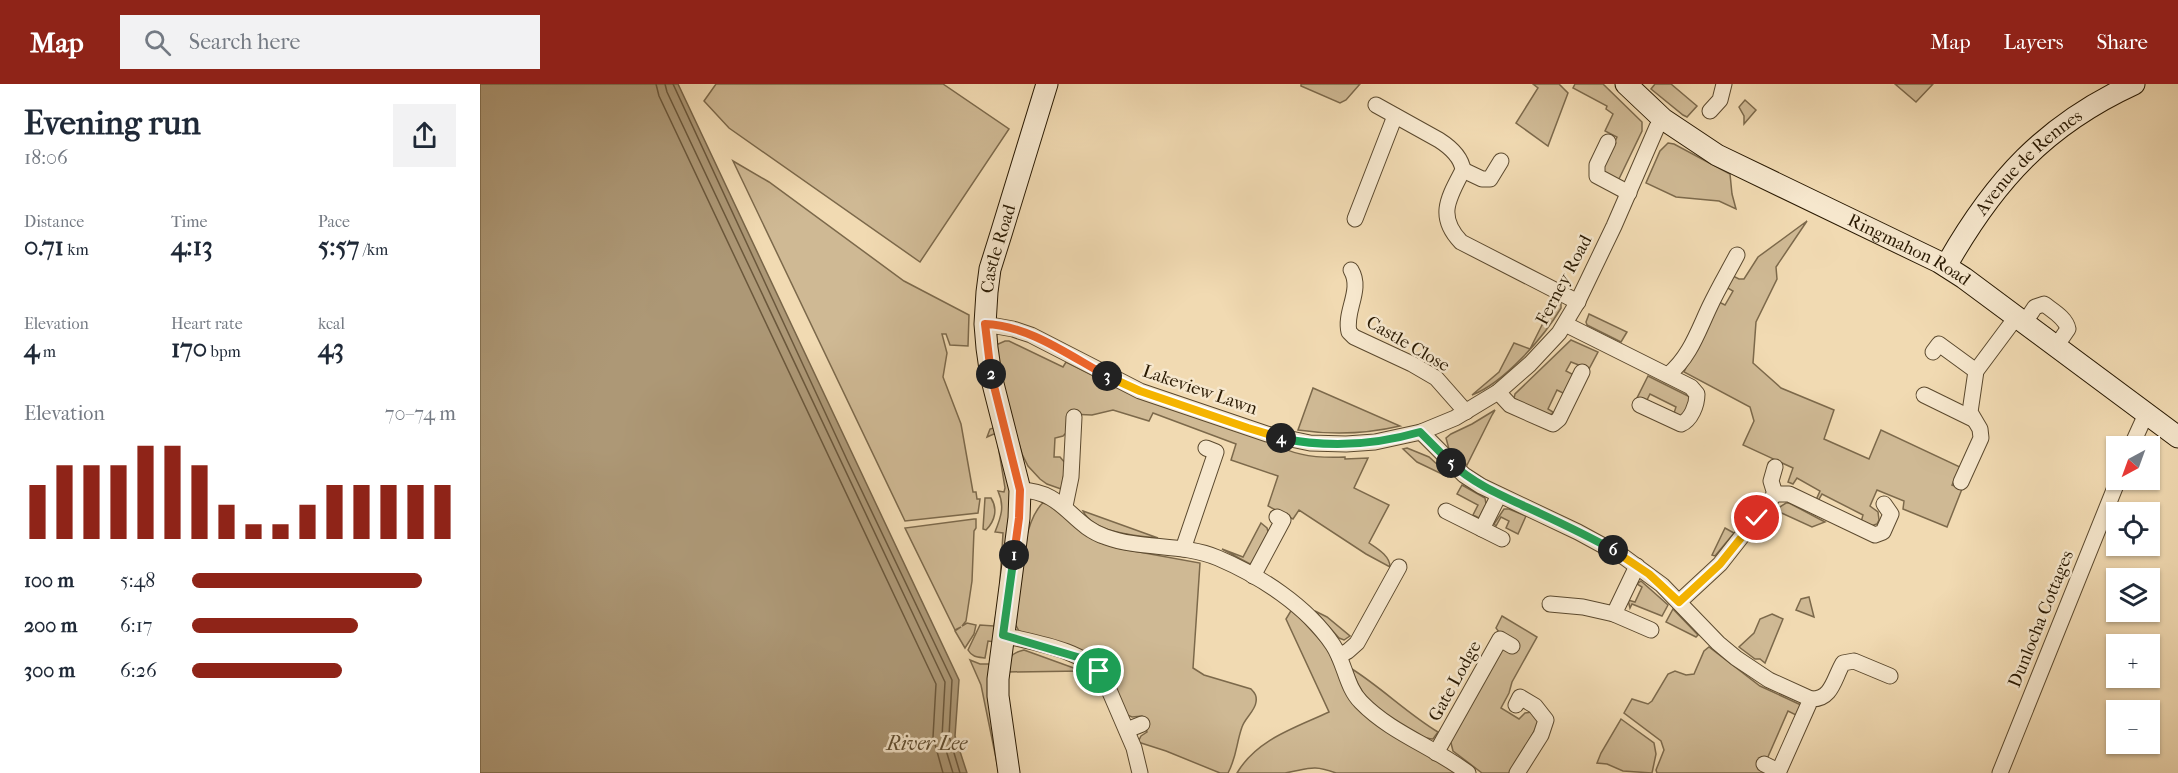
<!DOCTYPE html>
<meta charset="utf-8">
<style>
:root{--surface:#fff;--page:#f2f2f3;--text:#1f2937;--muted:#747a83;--accent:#8f2418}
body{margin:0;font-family:"IM FELL French Canon",serif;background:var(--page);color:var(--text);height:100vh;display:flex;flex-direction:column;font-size:22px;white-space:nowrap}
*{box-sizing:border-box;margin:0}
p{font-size:20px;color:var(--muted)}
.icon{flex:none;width:33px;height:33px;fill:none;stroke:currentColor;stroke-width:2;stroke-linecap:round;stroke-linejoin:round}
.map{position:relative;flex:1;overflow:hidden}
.sheet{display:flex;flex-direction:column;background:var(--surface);width:480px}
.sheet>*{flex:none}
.needle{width:39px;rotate:221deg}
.tools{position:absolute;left:1626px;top:352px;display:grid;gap:12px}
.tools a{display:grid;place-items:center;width:54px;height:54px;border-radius:0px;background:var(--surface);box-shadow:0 2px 4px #0004;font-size:30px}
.pin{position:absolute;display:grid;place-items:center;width:51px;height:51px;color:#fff;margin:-26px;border:3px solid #fff;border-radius:50%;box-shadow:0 2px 6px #0007}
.km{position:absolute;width:30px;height:30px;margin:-15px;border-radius:50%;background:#222;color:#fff;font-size:16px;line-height:30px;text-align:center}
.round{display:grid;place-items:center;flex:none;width:63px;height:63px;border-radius:0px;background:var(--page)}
.headline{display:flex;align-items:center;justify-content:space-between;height:102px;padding:0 24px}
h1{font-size:33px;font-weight:700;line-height:45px}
.stats{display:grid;grid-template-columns:repeat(3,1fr);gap:9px;height:102px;padding:6px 24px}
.stats div{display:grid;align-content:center}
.stats b{font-size:26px;font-weight:700}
.stats small{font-size:16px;font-weight:400}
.stats p{font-size:16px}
.chart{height:168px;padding:12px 24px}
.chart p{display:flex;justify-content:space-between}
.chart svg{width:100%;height:108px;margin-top:6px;stroke:var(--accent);stroke-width:6}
ul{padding:0 24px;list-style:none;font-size:20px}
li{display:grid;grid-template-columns:96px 72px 1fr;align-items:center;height:45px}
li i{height:15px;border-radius:8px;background:var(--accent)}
header{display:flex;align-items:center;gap:36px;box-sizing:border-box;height:84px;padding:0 30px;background:var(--accent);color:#fff}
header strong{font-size:28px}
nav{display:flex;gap:33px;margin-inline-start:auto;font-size:21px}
.search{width:420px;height:54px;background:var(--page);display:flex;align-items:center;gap:15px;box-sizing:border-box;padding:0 21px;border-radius:0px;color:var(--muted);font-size:22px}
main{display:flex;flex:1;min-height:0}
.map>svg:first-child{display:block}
.green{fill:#cfb994;stroke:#7c694b;stroke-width:1.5}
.water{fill:#ad9876;stroke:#786548;stroke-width:1.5}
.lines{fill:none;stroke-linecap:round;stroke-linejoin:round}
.shore{stroke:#6b583c;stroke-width:1.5}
.street-casing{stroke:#5b492e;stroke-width:17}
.secondary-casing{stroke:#291902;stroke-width:23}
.street{stroke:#f6e7cd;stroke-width:15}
.secondary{stroke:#f6e7cd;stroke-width:21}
.split-1-casing{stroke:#fff;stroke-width:12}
.split-2-casing{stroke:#fff;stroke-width:12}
.split-3-casing{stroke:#fff;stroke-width:12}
.split-4-casing{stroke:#fff;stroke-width:12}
.split-5-casing{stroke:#fff;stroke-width:12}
.split-6-casing{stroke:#fff;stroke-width:12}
.split-7-casing{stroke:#fff;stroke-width:12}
.split-1{stroke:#22a559;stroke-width:8}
.split-2{stroke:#f0652b;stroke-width:8}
.split-3{stroke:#f0652b;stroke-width:8}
.split-4{stroke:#f5b400;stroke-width:8}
.split-5{stroke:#22a559;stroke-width:8}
.split-6{stroke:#22a559;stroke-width:8}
.split-7{stroke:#f5b400;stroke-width:8}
.labels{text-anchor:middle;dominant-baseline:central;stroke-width:5;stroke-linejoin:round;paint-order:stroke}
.street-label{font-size:18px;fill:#291902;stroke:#f6e7cd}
.water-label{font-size:20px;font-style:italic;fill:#5e4c30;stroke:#f6e7cd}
</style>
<header>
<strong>Map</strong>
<div class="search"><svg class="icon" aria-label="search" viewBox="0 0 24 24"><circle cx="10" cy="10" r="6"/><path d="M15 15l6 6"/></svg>Search here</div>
<nav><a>Map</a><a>Layers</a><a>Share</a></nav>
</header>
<main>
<section class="sheet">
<div class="headline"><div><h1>Evening run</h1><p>18:06</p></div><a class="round"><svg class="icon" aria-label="share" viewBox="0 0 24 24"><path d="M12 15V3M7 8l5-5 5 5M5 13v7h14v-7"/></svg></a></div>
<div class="stats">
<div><p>Distance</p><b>0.71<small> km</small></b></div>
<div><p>Time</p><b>4:13</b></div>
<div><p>Pace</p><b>5:57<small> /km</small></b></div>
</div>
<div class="stats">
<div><p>Elevation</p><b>4<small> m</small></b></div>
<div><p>Heart rate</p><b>170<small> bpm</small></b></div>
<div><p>kcal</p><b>43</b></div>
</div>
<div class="chart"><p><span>Elevation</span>70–74 m</p>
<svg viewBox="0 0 160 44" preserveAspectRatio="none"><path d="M5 44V22M15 44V14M25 44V14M35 44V14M45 44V6M55 44V6M65 44V14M75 44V30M85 44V38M95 44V38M105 44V30M115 44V22M125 44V22M135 44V22M145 44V22M155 44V22"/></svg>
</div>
<ul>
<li><b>100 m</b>5:48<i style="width:87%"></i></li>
<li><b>200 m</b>6:17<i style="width:63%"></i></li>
<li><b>300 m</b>6:26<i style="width:57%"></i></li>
</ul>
</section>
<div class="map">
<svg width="1698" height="689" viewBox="0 0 1698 689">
<rect width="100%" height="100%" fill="#f1dab2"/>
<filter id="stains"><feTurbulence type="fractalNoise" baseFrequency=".00333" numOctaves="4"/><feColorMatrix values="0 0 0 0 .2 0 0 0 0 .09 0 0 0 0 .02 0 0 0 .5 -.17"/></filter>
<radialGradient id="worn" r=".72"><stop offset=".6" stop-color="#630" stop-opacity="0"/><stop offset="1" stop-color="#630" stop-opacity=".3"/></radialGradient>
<g class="green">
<polygon points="236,0 463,0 529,45 440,178 249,44 224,17"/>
<polygon points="821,0 880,0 866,16 860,19 821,2"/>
<polygon points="1053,0 1079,0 1088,9 1068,62 1036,39 1058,4"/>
<polygon points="1095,0 1123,0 1162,38 1162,47 1138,97 1122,86 1137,53 1125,47 1133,30 1126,25 1127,22 1093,4"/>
<polygon points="1175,0 1191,0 1217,22 1207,33 1203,31 1171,5"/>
<polygon points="1415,0 1453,0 1436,18"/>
<polygon points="1265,16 1276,26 1264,40 1264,32 1259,23"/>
<polygon points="1188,59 1194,60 1250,90 1252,110 1256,125 1239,117 1196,113 1166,99 1180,67"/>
<polygon points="253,77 289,98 424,197 489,231 488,262 470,261 466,250 462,250 467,269 463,293 481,340 493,408 496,408 497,415 500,415 498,429 425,437"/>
<polygon points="1327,137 1296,183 1297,195 1276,238 1273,279 1301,304 1354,326 1344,355 1389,375 1401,346 1480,383 1472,401 1482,405 1467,443 1423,425 1424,417 1397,406 1390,422 1398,428 1399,436 1397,440 1391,442 1381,438 1383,431 1342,410 1338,417 1336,416 1340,407 1317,394 1313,400 1308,398 1313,384 1263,361 1274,337 1270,323 1204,288 1237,217 1245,221 1253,207 1246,203 1253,192 1259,195 1264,195 1278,173"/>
<path d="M1075,215L1081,219V224C1064,253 1024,299 992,311L1019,288L1034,259L1050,265Z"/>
<polygon points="1109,230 1147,248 1141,258 1107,241 1106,238"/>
<polygon points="1091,256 1118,268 1109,285 1091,278 1086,287 1094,291 1085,310 1077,306 1068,325 1073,328 1072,330 1069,331 1036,316 1034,314 1035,310"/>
<path d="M525,257H529L583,283L586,278L648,309L798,361C816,373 844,374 865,373V375L888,374L874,404L909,421L889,459C898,465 910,472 910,483L886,470L819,426L813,435L788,422L798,392L751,376L756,360L673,329L669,337L633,326L612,331L589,330L587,348L583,352L575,354L574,373H580L586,380L581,405L567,400L560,395L548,382L542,370L518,288L516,261Z"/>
<polygon points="1168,292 1210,313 1207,326 1201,332 1193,332 1196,323 1170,310 1166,318 1157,314"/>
<path d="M833,304L920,342C886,350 852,351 818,346Z"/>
<polygon points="1015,326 1012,331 987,381 969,365 966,354 971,350 992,340"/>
<path d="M517,343L533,400L515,558L508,557L505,574C497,573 492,573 488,566L500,541L514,542L519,514L523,449L515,448C521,433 525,422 518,407L524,408L525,404L516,349L507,353L510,345Z"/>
<polygon points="927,364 949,373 970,392 968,393 937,378 923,365"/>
<polygon points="982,401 1005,414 1006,420 999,434 993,431 998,421 977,410"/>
<path d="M505,414H511C518,425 515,437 506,446L503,445Z"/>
<path d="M565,417L618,458L637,464L720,479L713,584L724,591L771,605C775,609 777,612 776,618C775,627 765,634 762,643C756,660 757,672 748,689H740L686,667L658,658L661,652L667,648L662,632L652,633L645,630L626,588L539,547L534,538C538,509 541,435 565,417Z"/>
<polygon points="1306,419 1309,419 1345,438 1332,443 1295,426"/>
<polygon points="1024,425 1029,425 1046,432 1038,450 1026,444 1029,437 1021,433 1016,442 1014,440"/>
<path d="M603,427L678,454C656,452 614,449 603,427Z"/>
<polygon points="494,435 496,435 496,444 494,447 492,497 486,537 482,542 487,539 496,541 494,550 485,564 475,547 481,543 475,546 425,444"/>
<polygon points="781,439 787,444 789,451 774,477 770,480 742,465 763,473"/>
<polygon points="1245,444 1254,449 1235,472 1232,471"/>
<polygon points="1161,497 1188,521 1182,532 1152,520 1150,524 1148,516 1155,518 1162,503 1157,500"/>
<polygon points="1329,513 1334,533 1316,526 1321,515"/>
<path d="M812,525L849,566L868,610L977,689H856C832,680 829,685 805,689C790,689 773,689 757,689C777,655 815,644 849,628L806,535Z"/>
<polygon points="1193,525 1218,551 1216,553 1186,538"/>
<polygon points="835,527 847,533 870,552 864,556 859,554"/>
<polygon points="1292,530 1303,535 1285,579 1280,575 1275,575 1259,563 1274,549 1280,535"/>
<polygon points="1022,532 1057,553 1032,598 1029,609 1021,624 1039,635 1045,629 1052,628 1059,639 1030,689 1002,689 973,667 970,655 1019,548 1016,544"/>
<polygon points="1229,563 1280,602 1321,621 1318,632 1308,627 1287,675 1289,689 1177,689 1176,686 1184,666 1181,657 1144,629 1152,615 1168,620 1172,617 1188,590 1195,587 1206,591 1214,590 1224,567"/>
<path d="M544,566L602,587L527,588C529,574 530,569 544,566Z"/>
<polygon points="490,576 500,580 513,580 519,689 501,601"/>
<path d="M872,585C902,604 928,630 958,648L953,655C938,655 898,626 888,615C880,606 875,595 872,585Z"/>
<polygon points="1141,635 1174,659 1176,670 1172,689 1143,687 1127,680 1117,679 1121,669"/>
</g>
<polygon class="water" points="0,0 198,0 479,596 475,652 487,689 0,689"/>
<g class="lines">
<g class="shore">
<polyline points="176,0 179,12 456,600 453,653 463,689"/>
<polyline points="185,0 187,8 465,598 462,653 473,689"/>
<polyline points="193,0 368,378 472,596 469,652 480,689"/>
</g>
<defs>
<g id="street">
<path d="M896,21L959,56C970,63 981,72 983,86C969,113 956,132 981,158L1098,218"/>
<polyline points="1230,27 1240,16 1244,0"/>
<polyline points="1128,58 1117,81 1117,92 1149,109"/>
<polyline points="983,86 1002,95 1010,95 1021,77"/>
<polyline points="875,135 915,32"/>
<path d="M871,186C883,206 864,227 869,248L874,253L932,280L956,294L986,328"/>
<path d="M1545,238L1555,223L1564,220C1573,227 1586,234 1588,245L1577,261"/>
<polyline points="505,240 533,245 551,251 660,307 787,350 830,359 866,360 895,358 941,348 975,334 1018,308 1050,280 1079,249 1097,219 1134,142 1177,43 1183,35"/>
<path d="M1085,240L1211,303L1217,310C1217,321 1211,336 1201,340L1160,321"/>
<polyline points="1453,268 1459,260 1496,287"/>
<path d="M1188,291C1210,273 1218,247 1230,222C1238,205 1248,188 1257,171"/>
<polyline points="1018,308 1030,321 1073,340 1079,335 1102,288"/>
<polyline points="1444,311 1493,335"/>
<polyline points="941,348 984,391 1001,402 1098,448 1144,473 1182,501 1238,559 1256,574 1289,596 1331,615"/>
<polyline points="1651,363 1666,330"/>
<polyline points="1481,398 1501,354 1500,345 1490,328 1496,287 1537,232"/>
<path d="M540,406C585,407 590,441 626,453C662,466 702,459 738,474C780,492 827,522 853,561C865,579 866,603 881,618C911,649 954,663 988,689"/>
<polyline points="1295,410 1291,397 1295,383"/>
<polyline points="585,422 591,393 594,333"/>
<polyline points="966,427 1022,455"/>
<polyline points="1002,445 1019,411"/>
<polyline points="703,465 736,368 726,364"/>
<polyline points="1157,482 1134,530 1171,546"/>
<polyline points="773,492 803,436 797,433"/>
<polyline points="1199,518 1240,480 1295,410 1309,410 1395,451 1403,448 1411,430 1404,420"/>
<polyline points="1070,520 1103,523 1134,530"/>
<path d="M523,551C555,559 602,565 623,592L654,664L660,689"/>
<polyline points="859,572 868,567 877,559 919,483"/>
<polyline points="1036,621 1040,613 1055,622 1066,636 1061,651 1037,689"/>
<polyline points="647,646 662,640"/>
<polyline points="956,669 1020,555 1032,562"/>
<polyline points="1284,680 1298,687"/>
<path d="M1298,689L1331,615C1352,616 1354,594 1363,579L1374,577L1410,592"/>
<polyline points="1520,689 1638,396"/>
</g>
<g id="secondary">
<path id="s1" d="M1146,0L1183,35L1237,71L1459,178L1484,194L1698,353"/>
<path id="s2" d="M1466,182C1514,97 1565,41 1654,0"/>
<path id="s3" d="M529,689L518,612V595L539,434L540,406L511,292L507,264L505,240L507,208L510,185L521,150L567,0"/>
</g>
</defs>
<use href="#street" class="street-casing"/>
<use href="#secondary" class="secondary-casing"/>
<use href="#street" class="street"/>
<use href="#secondary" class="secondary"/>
</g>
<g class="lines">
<defs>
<polyline id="split-1" points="534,471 523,551 604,575 619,587"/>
<polyline id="split-2" points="511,290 540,406 539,434 534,471"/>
<path id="split-3" d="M511,290L505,240C548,241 590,272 627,292"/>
<polyline id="split-4" points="627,292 660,307 768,344 801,354"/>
<path id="split-5" d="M801,354C847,364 895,361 940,348L971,379"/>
<path id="split-6" d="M971,379C992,398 1016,409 1042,421C1072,435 1103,449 1133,466"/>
<polyline id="split-7" points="1133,466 1169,490 1199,518 1240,480 1277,434"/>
</defs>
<use href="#split-1" class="split-1-casing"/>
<use href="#split-2" class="split-2-casing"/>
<use href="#split-3" class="split-3-casing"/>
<use href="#split-4" class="split-4-casing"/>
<use href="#split-5" class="split-5-casing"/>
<use href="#split-6" class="split-6-casing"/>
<use href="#split-7" class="split-7-casing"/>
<use href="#split-1" class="split-1"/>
<use href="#split-2" class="split-2"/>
<use href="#split-3" class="split-3"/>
<use href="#split-4" class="split-4"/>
<use href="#split-5" class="split-5"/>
<use href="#split-6" class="split-6"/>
<use href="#split-7" class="split-7"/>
</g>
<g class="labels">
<g class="street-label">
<text stroke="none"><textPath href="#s2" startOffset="134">Avenue de Rennes</textPath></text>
<text stroke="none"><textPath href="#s3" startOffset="532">Castle Road</textPath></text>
<text stroke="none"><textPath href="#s1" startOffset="330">Ringmahon Road</textPath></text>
<text transform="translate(1084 196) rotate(-62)">Ferney Road</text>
<text transform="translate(928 260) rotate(30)">Castle Close</text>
<text transform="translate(720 306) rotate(19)">Lakeview Lawn</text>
<text transform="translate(1561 535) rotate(-68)">Dunlocha Cottages</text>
<text transform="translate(975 597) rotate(-61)">Gate Lodge</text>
</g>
<g class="water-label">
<text x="447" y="659">River Lee</text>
</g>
</g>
<rect width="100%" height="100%" filter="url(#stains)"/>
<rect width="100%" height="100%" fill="url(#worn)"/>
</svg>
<div class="tools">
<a><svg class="needle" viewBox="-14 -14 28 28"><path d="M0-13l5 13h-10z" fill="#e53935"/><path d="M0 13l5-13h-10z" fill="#747a83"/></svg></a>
<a><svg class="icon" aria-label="locate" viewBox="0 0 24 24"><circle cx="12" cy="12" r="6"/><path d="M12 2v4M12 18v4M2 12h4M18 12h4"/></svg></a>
<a><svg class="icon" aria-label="layers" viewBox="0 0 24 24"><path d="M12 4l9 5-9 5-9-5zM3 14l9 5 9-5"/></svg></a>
<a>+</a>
<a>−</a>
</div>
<div class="pin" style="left:619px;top:587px;background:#1e9e55"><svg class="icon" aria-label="arrive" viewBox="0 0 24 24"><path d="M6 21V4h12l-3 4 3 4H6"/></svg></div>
<div class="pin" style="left:1277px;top:434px;background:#d93025"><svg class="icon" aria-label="check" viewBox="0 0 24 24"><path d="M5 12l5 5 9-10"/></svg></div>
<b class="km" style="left:534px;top:471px">1</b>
<b class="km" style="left:511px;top:290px">2</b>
<b class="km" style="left:627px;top:292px">3</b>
<b class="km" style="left:801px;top:354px">4</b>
<b class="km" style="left:971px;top:379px">5</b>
<b class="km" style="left:1133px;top:466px">6</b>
</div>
</main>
